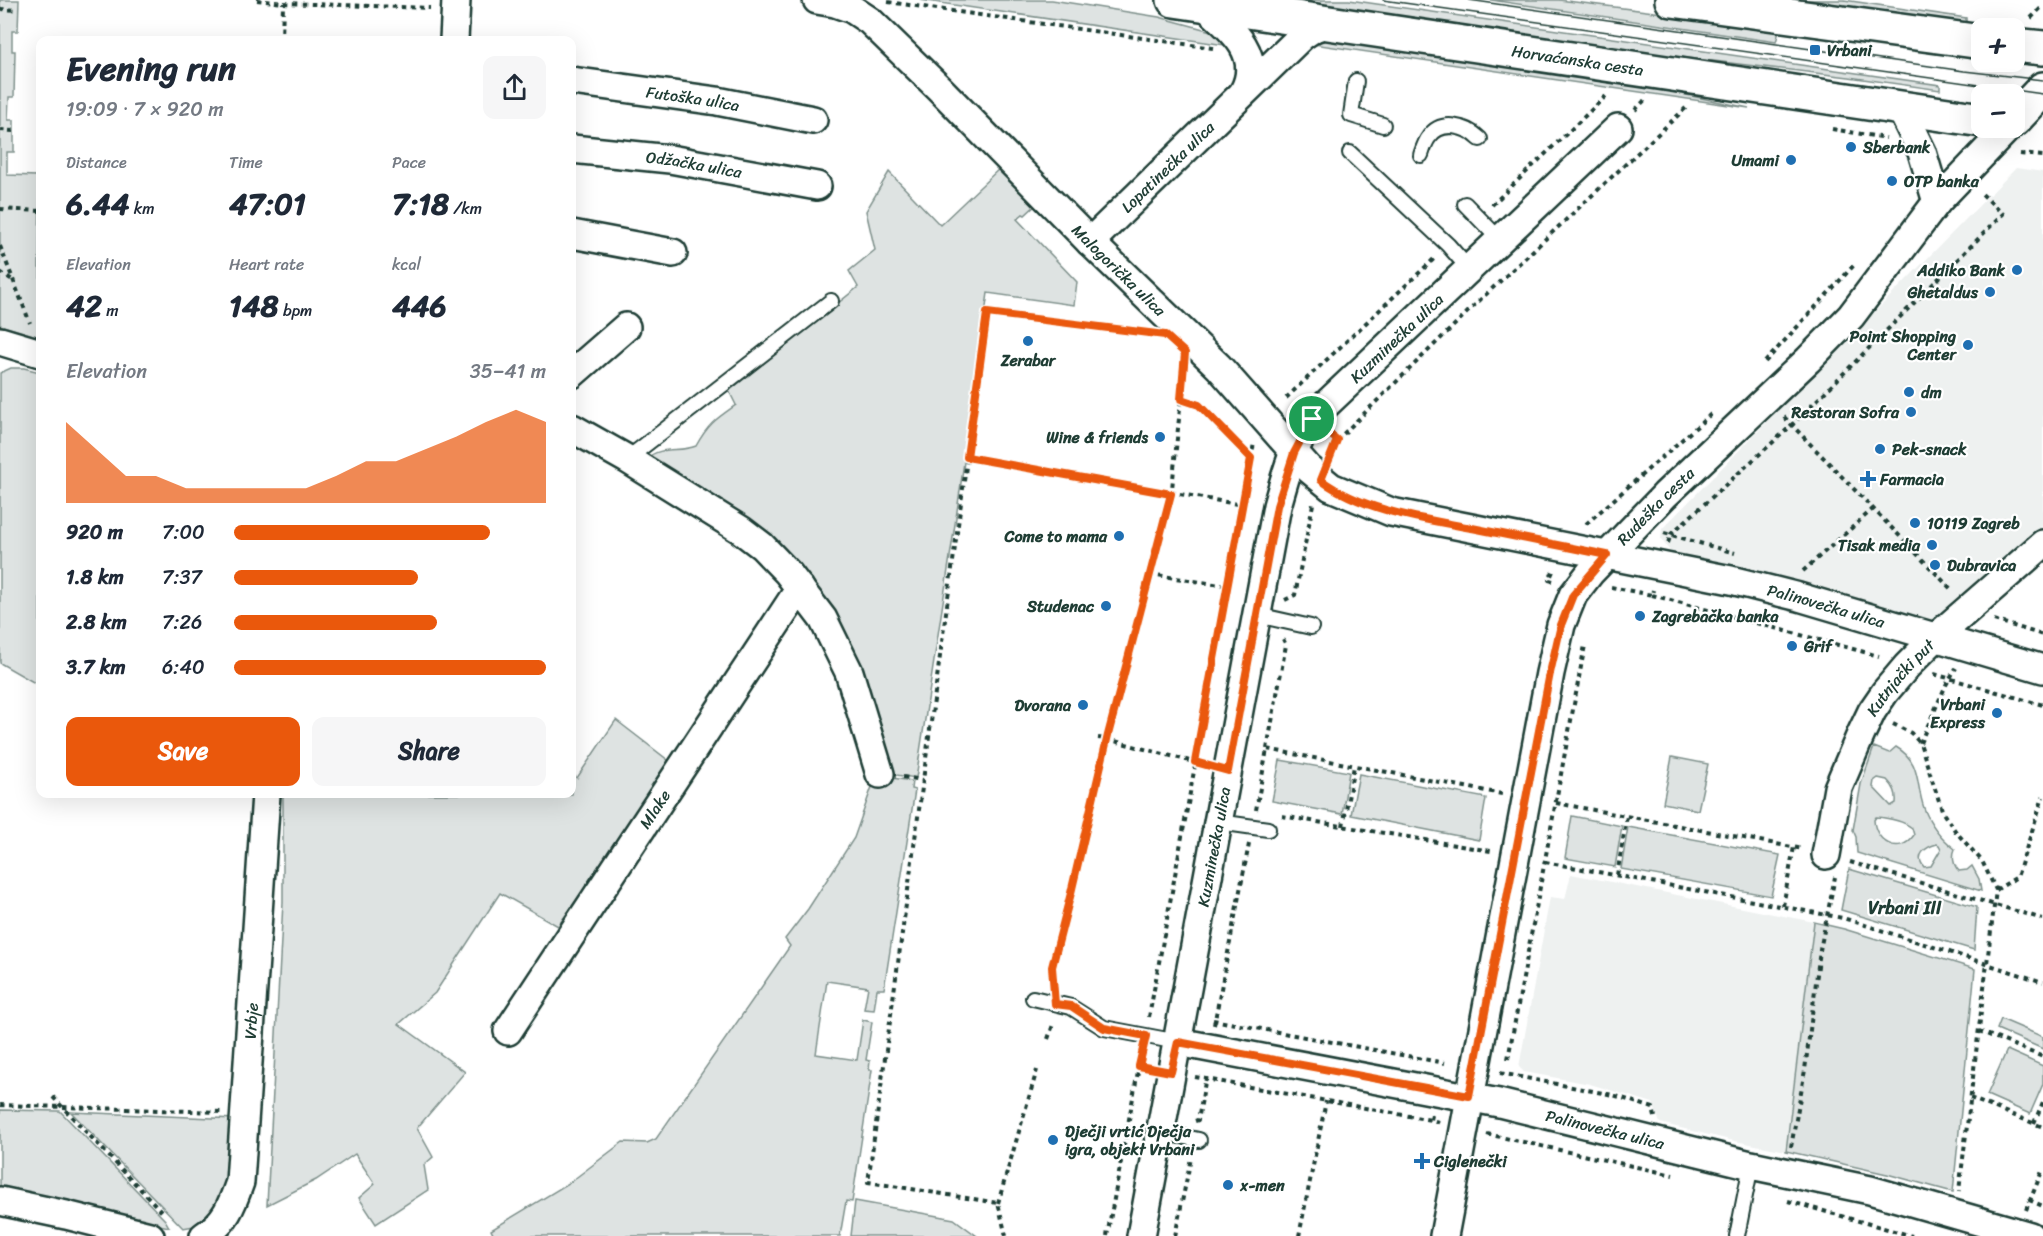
<!DOCTYPE html>
<meta charset="utf-8">
<style>
:root{--surface:#fff;--page:#f6f6f7;--text:#1f2937;--muted:#747a83;--accent:#ea580c}
body{margin:0;font-family:Sriracha,sans-serif;background:var(--page);color:var(--text);height:100vh;display:flex;flex-direction:column;font-size:22px;white-space:nowrap}
*{box-sizing:border-box;margin:0}
p{font-size:20px;color:var(--muted)}
.icon{flex:none;width:33px;height:33px;fill:none;stroke:currentColor;stroke-width:2;stroke-linecap:round;stroke-linejoin:round}
.map{position:relative;flex:1;overflow:hidden}
.sheet{position:absolute;left:36px;top:36px;width:540px;height:762px;display:flex;flex-direction:column;background:var(--surface);border-radius:12px;box-shadow:0 6px 24px #0002}
.sheet>*{flex:none}
.buttons{position:absolute;left:1971px;top:18px;display:grid;gap:12px}
.buttons a{display:grid;place-items:center;width:54px;height:54px;border-radius:12px;background:var(--surface);box-shadow:0 6px 24px #0002;font-size:30px}
.pin{position:absolute;display:grid;place-items:center;width:51px;height:51px;color:#fff;margin:-26px;border:3px solid #fff;border-radius:50%;box-shadow:0 2px 6px #0007}
.round{display:grid;place-items:center;flex:none;width:63px;height:63px;border-radius:12px;background:var(--page)}
.overview{display:flex;align-items:center;justify-content:space-between;height:102px;padding:0 30px}
h1{font-size:33px;font-weight:800;line-height:45px}
.metrics{display:grid;grid-template-columns:repeat(3,1fr);gap:9px;height:102px;padding:6px 30px}
.metrics div{display:grid;align-content:center}
.metrics b{font-size:30px;font-weight:800}
.metrics small{font-size:16px;font-weight:400}
.metrics p{font-size:16px}
.chart{height:168px;padding:12px 30px}
.chart p{display:flex;justify-content:space-between}
.chart svg{width:100%;height:108px;margin-top:6px;fill:var(--accent);opacity:.7}
.action{display:flex;gap:12px;margin-top:auto;padding:12px 30px}
.action a{flex:1;height:69px;border-radius:12px;background:var(--accent);color:#fff;font-size:24px;font-weight:800;line-height:69px;text-align:center}
.action a+a{background:var(--page);color:var(--text)}
ul{padding:0 30px;list-style:none;font-size:20px}
li{display:grid;grid-template-columns:96px 72px 1fr;align-items:center;height:45px}
li i{height:15px;border-radius:8px;background:var(--accent)}
.map>svg:first-child{display:block}
.built{fill:#eef1f0}
.green{fill:#dee3e2;stroke:#7e908b;stroke-width:1.5;fill-rule:evenodd}
.lines{fill:none;stroke-linecap:round;stroke-linejoin:round}
.service-casing{stroke:#1f3d34;stroke-width:18}
.minor-casing{stroke:#1f3d34;stroke-width:32}
.tertiary-casing{stroke:#1f3d34;stroke-width:38}
.path{stroke:#1f3d34;stroke-width:4;stroke-dasharray:4.5 4.5;stroke-linecap:butt}
.service{stroke:#fff;stroke-width:14}
.minor{stroke:#fff;stroke-width:27}
.tertiary{stroke:#fff;stroke-width:33}
.tram{stroke:#1f3d34;stroke-width:1.5}
.route-casing{stroke:#fff;stroke-width:12}
.route{stroke:#ea580c;stroke-width:8}
.poi-dot{fill:#1f6fb2;stroke:#fff;stroke-width:2}
.labels{text-anchor:middle;dominant-baseline:central;stroke-width:4.5;stroke-linejoin:round;paint-order:stroke}
.poi-label{font-size:16px;font-weight:bold;fill:#1f3d34;stroke:#fff;text-anchor:start}
.street-label{font-size:16px;fill:#1f3d34;stroke:#fff}
.neighbourhood-label{font-size:18px;font-weight:bold;fill:#1f3d34;stroke:#fff}
</style>
<div class="map">
<svg width="2043" height="1236" viewBox="0 0 2043 1236">
<rect width="100%" height="100%" fill="#fff"/>
<filter id="ink" filterUnits="userSpaceOnUse"><feTurbulence type="fractalNoise" baseFrequency=".0167" numOctaves="2"/><feDisplacementMap in="SourceGraphic" scale="12" xChannelSelector="R" yChannelSelector="G"/><feConvolveMatrix kernelMatrix="1 2 1 2 8 2 1 2 1" color-interpolation-filters="sRGB"/></filter>
<g filter="url(#ink)">
<g class="built">
<polygon points="2016,168 2043,172 2043,526 1951,613 1932,622 1916,624 1683,559 1669,550 1661,539 1662,529"/>
<polygon points="1571,874 1814,922 1786,1151 1730,1140 1660,1123 1653,1103 1590,1084 1524,1072 1519,1067 1550,897 1565,899"/>
</g>
<g class="green">
<polygon points="0,0 19,0 18,31 12,31 12,51 15,51 14,97 9,97 8,120 14,120 14,152 7,152 7,175 37,176 38,171 40,171 39,268 40,268 40,337 0,325"/>
<polygon points="920,0 1052,0 1159,17 1211,31 1226,38 1232,46"/>
<polygon points="1274,0 1349,0 1940,85 1940,90 1849,77 1621,50"/>
<polygon points="1491,0 1559,0 1780,28 1776,42"/>
<polygon points="1781,0 1844,0 1966,18 1966,26"/>
<polygon points="1333,36 1586,74 1749,108 1313,44"/>
<path d="M1002,166L1037,204L1025,215L1023,214L1017,219L1077,282L1074,305L988,293L957,511L916,778L883,773L834,627L646,459C661,445 679,453 696,446C708,424 716,419 736,405L729,391L858,287L849,271L875,250L866,211L889,172L940,225Z"/>
<polygon points="11,368 24,368 40,372 40,686 0,663 0,373"/>
<polygon points="616,720 673,764 558,926 500,893 435,993 399,1024 465,1072 417,1128 433,1157 424,1165 428,1190 376,1224 359,1198 375,1184 355,1154 316,1180 267,1205 283,902 283,794 572,794 572,774 577,778"/>
<path d="M1874,747L1889,753L1896,747C1922,762 1915,783 1924,808C1930,824 1941,838 1955,849C1952,856 1953,865 1959,871L1967,870L1972,866L1979,879L1981,891L1857,853L1856,837L1853,830L1861,784ZM1878,778L1887,780C1894,787 1897,793 1896,803L1891,806L1873,787L1874,781ZM1876,817C1889,818 1902,820 1912,828L1914,835C1899,857 1875,841 1874,820ZM1937,844L1939,845L1941,849L1931,866L1924,867C1914,855 1926,847 1937,844Z"/>
<polygon points="1672,757 1708,764 1698,810 1663,803"/>
<polygon points="1280,760 1349,772 1342,814 1272,801"/>
<polygon points="1359,774 1486,798 1479,840 1351,815"/>
<polygon points="879,776 912,781 911,789 915,790 884,989 877,989 874,1010 864,1009 868,987 827,981 816,1054 857,1060 863,1020 872,1022 866,1060 870,1061 869,1070 872,1070 852,1202 846,1201 840,1236 494,1236 491,1230 569,1183 623,1142 647,1143 656,1139 790,946 785,939 808,909 854,838 874,781"/>
<polygon points="1572,816 1622,826 1615,867 1565,858"/>
<polygon points="1628,827 1780,855 1771,896 1621,869"/>
<polygon points="1849,869 1977,907 1974,950 1841,910"/>
<polygon points="1814,922 1844,929 1975,969 1953,1192 1887,1174 1786,1151"/>
<polygon points="2001,1019 2043,1037 2043,1049 1997,1029"/>
<polygon points="2007,1050 2043,1066 2043,1084 2030,1114 1987,1095"/>
<polygon points="0,1110 60,1111 165,1220 169,1227 0,1193"/>
<polygon points="71,1112 236,1119 226,1194 203,1221 194,1226 183,1228"/>
<polygon points="855,1201 954,1219 977,1236 851,1236"/>
</g>
<g class="lines">
<defs>
<g id="service">
<polyline points="1356,81 1351,115 1383,125"/>
<polyline points="1350,153 1448,245 1469,269"/>
<path d="M1421,155C1423,149 1425,142 1429,137C1441,119 1467,126 1480,139"/>
<polyline points="1465,204 1500,240"/>
<polyline points="627,459 831,301"/>
<polyline points="1257,615 1311,627"/>
<polyline points="1219,822 1268,829"/>
<polyline points="1033,998 1071,1007 1104,1028 1178,1042"/>
<polyline points="1160,1132 1199,1140"/>
<polyline points="1737,1236 1751,1165"/>
</g>
<g id="minor">
<path id="s1" d="M817,0L835,3L852,9L870,21L939,88L1090,242L1219,367L1309,469L1331,487L1391,512L1731,580L1799,597L2043,669"/>
<path d="M1203,4C1229,27 1264,53 1244,91"/>
<polyline points="454,40 456,0"/>
<path id="s2" d="M572,81L717,101L813,120"/>
<polyline points="1901,109 1922,152 1937,202"/>
<path id="s3" d="M572,149L670,159L817,186"/>
<polyline points="572,234 673,253"/>
<path id="s4" d="M1090,242L1302,36L1314,28L1332,22"/>
<polyline points="0,341 40,353"/>
<polyline points="572,374 626,327"/>
<polyline points="572,428 627,459 741,530 762,546 788,573 823,619 849,672 880,774"/>
<path id="s5" d="M1826,855L1838,788L1861,734L1872,711L1885,692L1907,666L1935,638L2043,544"/>
<path id="s6" d="M508,1031L800,588"/>
<path id="s7" d="M1178,1042L1499,1103L1751,1165L1870,1190L2030,1236"/>
<polyline points="0,1201 66,1215 150,1236"/>
<path id="s8" d="M204,1236C225,1223 232,1205 240,1182L266,794"/>
<path id="s9" d="M1141,1236L1277,506C1286,474 1295,438 1317,413L1618,128"/>
<path id="s10" d="M1444,1236L1550,673L1561,625L1573,595L1590,573L1665,495L1808,360L1851,316L1937,202L2008,128"/>
</g>
<g id="tertiary">
<path id="s11" d="M1174,0L1982,120"/>
<polyline points="1672,0 1982,42"/>
<polyline points="2014,45 2043,48"/>
<polyline points="2014,120 2043,89"/>
</g>
</defs>
<use href="#service" class="service-casing"/>
<use href="#minor" class="minor-casing"/>
<use href="#tertiary" class="tertiary-casing"/>
<g class="path">
<polyline points="257,0 283,3 430,8"/>
<polyline points="888,2 1213,48"/>
<polyline points="0,9 18,10"/>
<polyline points="2031,18 2043,6"/>
<polyline points="282,40 283,3"/>
<polyline points="1635,110 1647,98"/>
<polyline points="1832,129 1886,138"/>
<polyline points="0,130 14,131"/>
<polyline points="2020,154 2043,156"/>
<polyline points="1492,205 1608,94"/>
<polyline points="0,209 40,211"/>
<polyline points="0,246 30,323"/>
<polyline points="0,272 14,281"/>
<polyline points="1765,362 1855,264"/>
<polyline points="1286,398 1436,257"/>
<polyline points="1181,399 1199,405 1251,458"/>
<polyline points="1784,417 1952,590"/>
<polyline points="1330,434 1337,440 1331,455"/>
<polyline points="1337,440 1481,299 1689,105"/>
<polyline points="967,457 1243,505"/>
<polyline points="1586,524 1711,414"/>
<polyline points="1664,533 1735,553"/>
<polyline points="1668,543 1671,534 1792,425 2003,214 1982,194 1984,191"/>
<polyline points="1803,571 1873,509"/>
<polyline points="1150,574 1227,586"/>
<polyline points="1553,581 1549,580 1554,569"/>
<polyline points="1611,587 1652,595 1653,590"/>
<polyline points="1652,595 1879,656"/>
<polyline points="1285,600 1295,595 1313,504"/>
<polyline points="1994,620 2043,635"/>
<polyline points="1934,674 2043,705"/>
<polyline points="36,687 40,689"/>
<polyline points="1893,724 1911,733 1920,743 1943,813 1956,832 1982,861 1996,890 1959,1191"/>
<polyline points="1098,738 1107,739 1205,765"/>
<polyline points="1920,743 1946,685 1956,668"/>
<polyline points="1267,749 1286,645 1283,639"/>
<polyline points="903,777 923,780"/>
<polyline points="1556,803 1803,849"/>
<polyline points="1256,810 1267,749 1502,794"/>
<polyline points="1282,816 1491,851"/>
<polyline points="1343,826 1354,766"/>
<polyline points="1545,862 1843,918 2043,982"/>
<polyline points="1850,862 2043,919"/>
<polyline points="1617,875 1627,816"/>
<polyline points="1996,890 2017,877 2043,797"/>
<polyline points="1783,906 1794,847"/>
<polyline points="1053,984 1052,967 1071,893 1108,735 1172,489 1184,368"/>
<polyline points="1149,1017 1254,443"/>
<polyline points="1213,1020 1445,1063"/>
<polyline points="1214,1025 1249,844"/>
<polyline points="1979,1031 2043,1057"/>
<polyline points="1048,1039 1054,1022"/>
<polyline points="1142,1054 1139,1066 1147,1067"/>
<polyline points="1508,1059 1585,645"/>
<polyline points="1500,1073 1613,1095 1653,1108 1655,1117"/>
<polyline points="1195,1077 1431,1120"/>
<polyline points="53,1097 164,1214"/>
<polyline points="1970,1098 2043,1127"/>
<polyline points="0,1105 221,1112"/>
<polyline points="1432,1115 1431,1120 1442,1123"/>
<polyline points="1195,1121 1198,1120 1206,1077"/>
<polyline points="2034,1123 2043,1102"/>
<polyline points="1487,1134 1673,1175"/>
<polyline points="1791,1147 1805,1070 1820,950 1835,877"/>
<polyline points="2029,1200 2043,1206"/>
<polyline points="1788,1201 1912,1236"/>
<polyline points="998,1203 1037,1070"/>
<polyline points="2026,1210 2043,1169"/>
<polyline points="1006,1236 998,1203 868,1182 987,313 1146,333"/>
<polyline points="1107,1236 1139,1066"/>
<polyline points="1175,1236 1191,1158"/>
<polyline points="1299,1236 1326,1101"/>
</g>
<use href="#service" class="service"/>
<use href="#minor" class="minor"/>
<use href="#tertiary" class="tertiary"/>
<g class="tram">
<polyline points="1383,0 2043,94"/>
<polyline points="1469,0 1964,71 2043,80"/>
</g>
</g>
</g>
<g class="lines" filter="url(#ink)">
<defs>
<path id="route" d="M987,313L1165,335L1185,353L1181,399L1199,405L1251,458L1195,762L1228,771L1277,506L1294,453L1312,419L1337,440L1321,480C1365,512 1424,519 1477,529C1520,538 1564,546 1607,555L1573,595L1561,625L1550,673L1469,1096L1178,1042L1171,1072L1139,1066L1146,1036L1104,1028L1071,1006L1055,1004L1052,967L1071,893L1108,735L1171,494L967,457Z"/>
</defs>
<use href="#route" class="route-casing"/>
<use href="#route" class="route"/>
</g>
<g class="poi-dot">
<rect x="1809" y="44" width="12" height="12" rx="3"/>
<circle cx="1851" cy="147" r="6"/>
<circle cx="1791" cy="160" r="6"/>
<circle cx="1892" cy="181" r="6"/>
<circle cx="2017" cy="270" r="6"/>
<circle cx="1990" cy="292" r="6"/>
<circle cx="1028" cy="341" r="6"/>
<circle cx="1968" cy="345" r="6"/>
<circle cx="1909" cy="392" r="6"/>
<circle cx="1911" cy="412" r="6"/>
<circle cx="1160" cy="437" r="6"/>
<circle cx="1880" cy="449" r="6"/>
<path d="M1865 470h6v6h6v6h-6v6h-6v-6h-6v-6h6z"/>
<circle cx="1915" cy="523" r="6"/>
<circle cx="1119" cy="536" r="6"/>
<circle cx="1932" cy="545" r="6"/>
<circle cx="1935" cy="565" r="6"/>
<circle cx="1106" cy="606" r="6"/>
<circle cx="1640" cy="616" r="6"/>
<circle cx="1792" cy="646" r="6"/>
<circle cx="1083" cy="705" r="6"/>
<circle cx="1997" cy="713" r="6"/>
<circle cx="1053" cy="1140" r="6"/>
<path d="M1419 1152h6v6h6v6h-6v6h-6v-6h-6v-6h6z"/>
<circle cx="1228" cy="1185" r="6"/>
</g>
<g class="labels">
<g class="poi-label">
<text x="1827" y="50">Vrbani</text>
<text x="1863" y="147">Sberbank</text>
<text x="1779" y="160" text-anchor="end">Umami</text>
<text x="1904" y="181">OTP banka</text>
<text x="2005" y="270" text-anchor="end">Addiko Bank</text>
<text x="1978" y="292" text-anchor="end">Ghetaldus</text>
<text x="1956" y="336" text-anchor="end">Point Shopping<tspan x="1956" dy="18">Center</tspan></text>
<text x="1028" y="360" text-anchor="middle">Zerabar</text>
<text x="1921" y="392">dm</text>
<text x="1899" y="412" text-anchor="end">Restoran Sofra</text>
<text x="1148" y="437" text-anchor="end">Wine &amp; friends</text>
<text x="1892" y="449">Pek-snack</text>
<text x="1880" y="479">Farmacia</text>
<text x="1927" y="523">10119 Zagreb</text>
<text x="1107" y="536" text-anchor="end">Come to mama</text>
<text x="1920" y="545" text-anchor="end">Tisak media</text>
<text x="1947" y="565">Dubravica</text>
<text x="1094" y="606" text-anchor="end">Studenac</text>
<text x="1652" y="616">Zagrebačka banka</text>
<text x="1804" y="646">Grif</text>
<text x="1985" y="704" text-anchor="end">Vrbani<tspan x="1985" dy="18">Express</tspan></text>
<text x="1071" y="705" text-anchor="end">Dvorana</text>
<text x="1065" y="1131">Dječji vrtić Dječja<tspan x="1065" dy="18">igra, objekt Vrbani</tspan></text>
<text x="1434" y="1161">Ciglenečki</text>
<text x="1240" y="1185">x-men</text>
</g>
<g class="street-label">
<text stroke="none"><textPath href="#s11" startOffset="408">Horvaćanska cesta</textPath></text>
<text stroke="none"><textPath href="#s2" startOffset="122">Futoška ulica</textPath></text>
<text stroke="none"><textPath href="#s3" startOffset="123">Odžačka ulica</textPath></text>
<text stroke="none"><textPath href="#s4" startOffset="108">Lopatinečka ulica</textPath></text>
<text stroke="none"><textPath href="#s1" startOffset="410">Malogorička ulica</textPath></text>
<text stroke="none"><textPath href="#s9" startOffset="954">Kuzminečka ulica</textPath></text>
<text stroke="none"><textPath href="#s10" startOffset="776">Rudeška cesta</textPath></text>
<text stroke="none"><textPath href="#s1" startOffset="1224">Palinovečka ulica</textPath></text>
<text stroke="none"><textPath href="#s5" startOffset="196">Kutnjački put</textPath></text>
<text stroke="none"><textPath href="#s6" startOffset="266">Mlake</textPath></text>
<text stroke="none"><textPath href="#s9" startOffset="396">Kuzminečka ulica</textPath></text>
<text stroke="none"><textPath href="#s8" startOffset="228">Vrbje</textPath></text>
<text stroke="none"><textPath href="#s7" startOffset="436">Palinovečka ulica</textPath></text>
</g>
<g class="neighbourhood-label">
<text x="1905" y="908">Vrbani III</text>
</g>
</g>
</svg>
<div class="buttons">
<a>+</a>
<a>−</a>
</div>
<div class="pin" style="left:1312px;top:419px;background:#1e9e55"><svg class="icon" aria-label="arrive" viewBox="0 0 24 24"><path d="M6 21V4h12l-3 4 3 4H6"/></svg></div>
<section class="sheet">
<div class="overview"><div><h1>Evening run</h1><p>19:09 · 7 × 920 m</p></div><a class="round"><svg class="icon" aria-label="share" viewBox="0 0 24 24"><path d="M12 15V3M7 8l5-5 5 5M5 13v7h14v-7"/></svg></a></div>
<div class="metrics">
<div><p>Distance</p><b>6.44<small> km</small></b></div>
<div><p>Time</p><b>47:01</b></div>
<div><p>Pace</p><b>7:18<small> /km</small></b></div>
</div>
<div class="metrics">
<div><p>Elevation</p><b>42<small> m</small></b></div>
<div><p>Heart rate</p><b>148<small> bpm</small></b></div>
<div><p>kcal</p><b>446</b></div>
</div>
<div class="chart"><p><span>Elevation</span>35–41 m</p>
<svg viewBox="0 0 160 44" preserveAspectRatio="none"><path d="M0 44V11L10 22L20 33L30 33L40 38L50 38L60 38L70 38L80 38L90 33L100 27L110 27L120 22L130 17L140 11L150 6L160 11V44z"/></svg>
</div>
<ul>
<li><b>920 m</b>7:00<i style="width:82%"></i></li>
<li><b>1.8 km</b>7:37<i style="width:59%"></i></li>
<li><b>2.8 km</b>7:26<i style="width:65%"></i></li>
<li><b>3.7 km</b>6:40<i style="width:100%"></i></li>
</ul>
<div class="action"><a>Save</a><a>Share</a></div>
</section>
</div>
